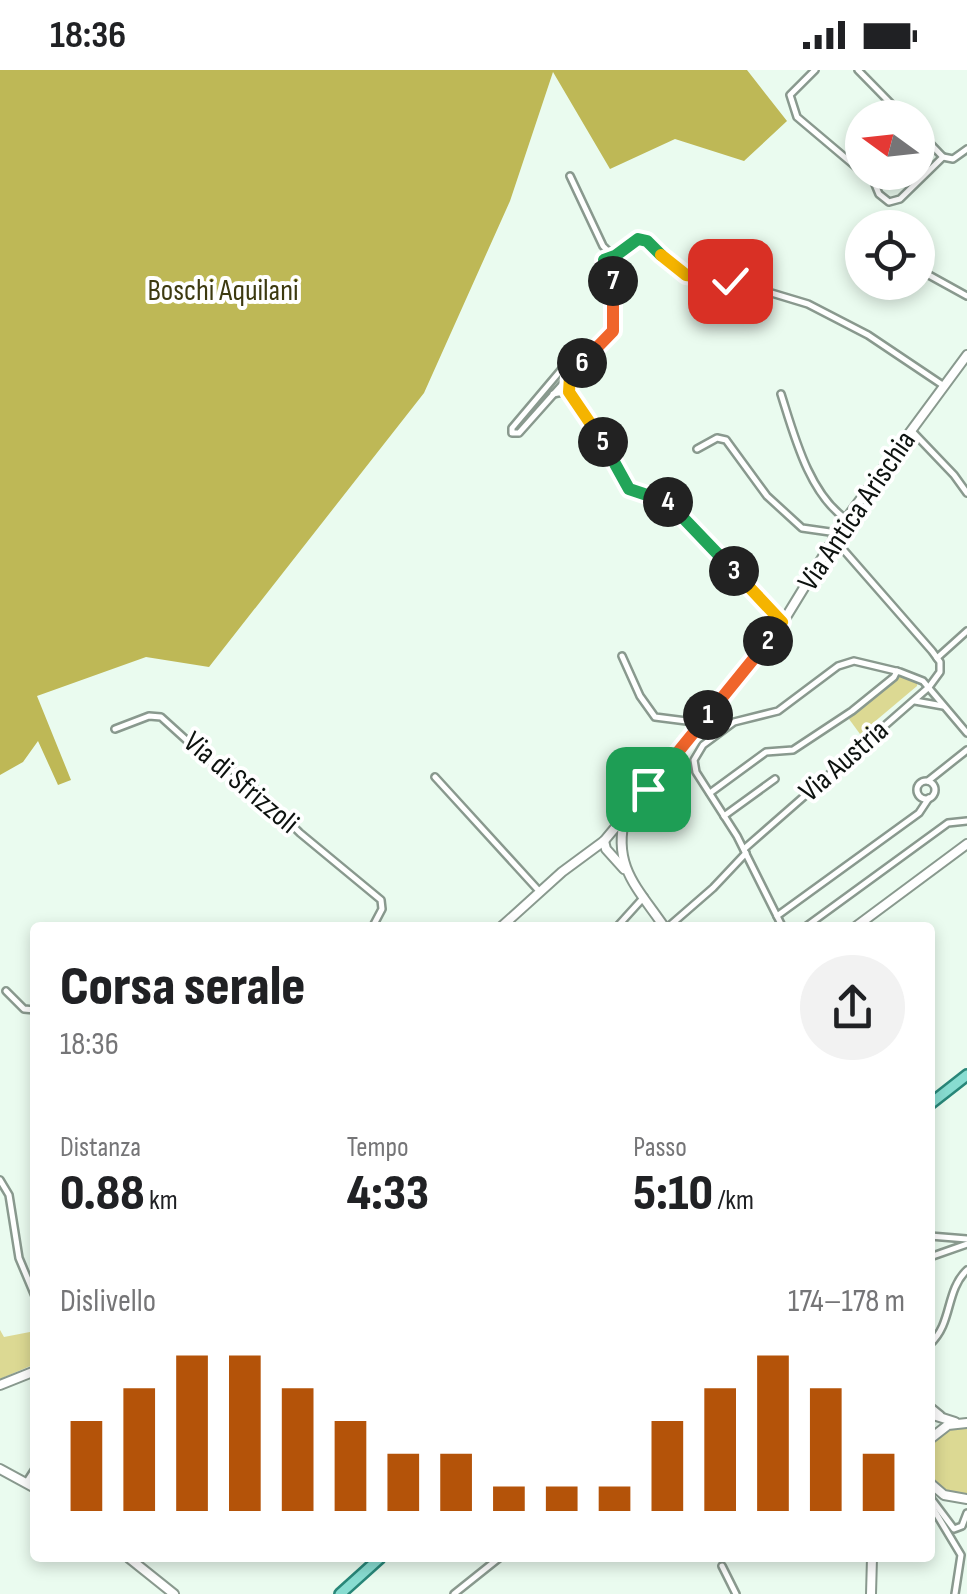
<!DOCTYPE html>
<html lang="it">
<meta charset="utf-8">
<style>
:root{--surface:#fff;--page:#f2f2f2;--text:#202124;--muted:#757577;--accent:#b45309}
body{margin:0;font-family:"Sofia Sans Condensed",sans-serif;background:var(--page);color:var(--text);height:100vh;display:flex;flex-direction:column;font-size:38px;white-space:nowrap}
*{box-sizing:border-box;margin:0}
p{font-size:32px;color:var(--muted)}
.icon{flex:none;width:55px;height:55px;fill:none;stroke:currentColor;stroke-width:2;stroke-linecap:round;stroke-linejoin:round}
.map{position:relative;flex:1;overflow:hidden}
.panel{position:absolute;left:30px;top:852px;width:905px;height:640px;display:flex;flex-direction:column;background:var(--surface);border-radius:10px;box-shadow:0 5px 15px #0003}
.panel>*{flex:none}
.needle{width:65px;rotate:285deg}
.buttons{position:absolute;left:845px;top:30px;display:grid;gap:20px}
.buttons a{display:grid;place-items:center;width:90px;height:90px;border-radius:50%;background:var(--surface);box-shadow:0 5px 15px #0003;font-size:50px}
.pin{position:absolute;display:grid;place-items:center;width:85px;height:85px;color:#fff;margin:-42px;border-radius:20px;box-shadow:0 5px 15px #0006}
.km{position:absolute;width:50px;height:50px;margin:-25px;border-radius:50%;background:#222;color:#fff;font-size:28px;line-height:50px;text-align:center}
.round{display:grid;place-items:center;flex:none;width:105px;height:105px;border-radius:52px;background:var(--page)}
.head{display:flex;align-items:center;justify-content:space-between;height:170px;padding:0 30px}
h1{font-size:55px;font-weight:800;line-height:75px}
.stats{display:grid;grid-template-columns:repeat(3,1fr);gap:15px;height:170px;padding:10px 30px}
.stats div{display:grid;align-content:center}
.stats b{font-size:50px;font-weight:800}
.stats small{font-size:28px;font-weight:400}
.stats p{font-size:28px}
.chart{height:280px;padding:20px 30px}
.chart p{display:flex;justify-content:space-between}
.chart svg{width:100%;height:180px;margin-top:10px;stroke:var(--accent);stroke-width:6}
.status{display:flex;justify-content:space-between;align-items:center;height:70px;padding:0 50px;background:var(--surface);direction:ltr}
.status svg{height:28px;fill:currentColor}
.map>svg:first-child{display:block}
.green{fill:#dcd993}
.forest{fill:#beb856}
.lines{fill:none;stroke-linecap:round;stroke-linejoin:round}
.minor-casing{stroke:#89998e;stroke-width:10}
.tertiary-casing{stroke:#89998e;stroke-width:12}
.secondary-casing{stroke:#89998e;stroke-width:12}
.primary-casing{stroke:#298779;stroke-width:14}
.minor{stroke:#fff;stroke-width:5}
.tertiary{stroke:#fff;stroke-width:8}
.secondary{stroke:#fff;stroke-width:8}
.primary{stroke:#88ddd1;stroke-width:9}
.split-1-casing{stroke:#fff;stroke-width:20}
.split-2-casing{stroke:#fff;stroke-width:20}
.split-3-casing{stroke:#fff;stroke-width:20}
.split-4-casing{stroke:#fff;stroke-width:20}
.split-5-casing{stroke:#fff;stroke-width:20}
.split-6-casing{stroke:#fff;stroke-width:20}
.split-7-casing{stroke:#fff;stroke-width:20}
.split-8-casing{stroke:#fff;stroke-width:20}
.split-9-casing{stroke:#fff;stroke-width:20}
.split-1{stroke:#f0652b;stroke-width:12}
.split-2{stroke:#f0652b;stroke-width:12}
.split-3{stroke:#f5b400;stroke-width:12}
.split-4{stroke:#22a559;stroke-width:12}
.split-5{stroke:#22a559;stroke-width:12}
.split-6{stroke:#f5b400;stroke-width:12}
.split-7{stroke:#f0652b;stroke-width:12}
.split-8{stroke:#22a559;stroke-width:12}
.split-9{stroke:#f5b400;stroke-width:12}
.labels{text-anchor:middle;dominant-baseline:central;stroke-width:8;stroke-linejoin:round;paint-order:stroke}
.park-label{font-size:30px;fill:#3d3a10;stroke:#fff}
.street-label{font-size:30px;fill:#0d120f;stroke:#fff}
</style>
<div class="status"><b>18:36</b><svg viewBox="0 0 49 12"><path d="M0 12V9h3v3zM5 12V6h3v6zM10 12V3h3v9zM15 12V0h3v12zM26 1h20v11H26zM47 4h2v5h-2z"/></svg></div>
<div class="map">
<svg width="967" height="1524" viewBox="0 0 967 1524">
<rect width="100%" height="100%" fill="#eafbef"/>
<g class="green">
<polygon points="901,604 918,608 917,616 860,664 849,649"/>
<polygon points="0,1260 4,1267 35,1261 35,1294 0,1309"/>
<path d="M954,1357H967V1426L944,1421L930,1406C930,1382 929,1367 954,1357Z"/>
</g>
<polygon class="forest" points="0,0 747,0 787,51 744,91 675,69 610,99 553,2 510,131 424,323 209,597 146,587 37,626 71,710 58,715 38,671 23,692 0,705"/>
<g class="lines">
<defs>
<g id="minor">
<polyline points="815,0 790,25 797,47 874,112 879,124 889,132 900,129 943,87 953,89 967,79"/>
<polyline points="858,0 905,48"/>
<polyline points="918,61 943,87"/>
<polyline points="570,106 603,176 609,182 620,183 638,169 644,169 686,205 715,206 808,234 868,265 944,316"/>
<polyline points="918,199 967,226"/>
<polygon points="578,286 581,290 576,299 519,363 512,363 512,358 572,287"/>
<path d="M580,294C623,259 613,255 613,204L604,191L617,184"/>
<polyline points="553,324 563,322 588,345 629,419 676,437 783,552"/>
<path d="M781,324C794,365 809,424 846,449"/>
<polyline points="911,360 954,405 967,423"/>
<polyline points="697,379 717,368 726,370 767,426 802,458 837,463"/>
<polyline points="622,586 640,626 655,647 702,653"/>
<polyline points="937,588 967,561"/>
<polyline points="915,631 943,636"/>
<polyline points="115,659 149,646 161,647 215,696 232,700 245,709 300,763 381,830 382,839 372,858"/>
<polyline points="435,707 540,822"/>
<polyline points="928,711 967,680"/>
<circle cx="926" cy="720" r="9"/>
<polyline points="710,723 766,682 793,680 852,641 894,607 897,601"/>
<polyline points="724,746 775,709"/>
<polyline points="744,779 929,617 940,602 940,592 932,581 834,469"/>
<polyline points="777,846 919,743 929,728"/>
<polyline points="616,858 644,827"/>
<polyline points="667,858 713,818 746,783"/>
<polyline points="783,858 737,766 696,702 694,690 703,675 734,652 778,641 838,596 854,591 900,602 923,611 967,663"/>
<polyline points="804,858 948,753 967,751"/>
<polyline points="6,921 24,939 35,940"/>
<polyline points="0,1110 9,1125 19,1188 35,1226"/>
<polyline points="930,1166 967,1169"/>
<polyline points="930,1187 967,1174"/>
<path d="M930,1274C953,1253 945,1221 967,1200"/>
<polyline points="930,1336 941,1345"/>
<polyline points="26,1413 35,1399"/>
<polyline points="930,1423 934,1440 961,1485 955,1524"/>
<polyline points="933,1431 954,1459 962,1456 967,1443"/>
<polyline points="722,1496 736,1524"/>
<polyline points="454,1524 499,1488"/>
</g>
<g id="tertiary">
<path d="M625,746C612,797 638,818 665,858"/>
<polyline points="604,771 606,779 624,799"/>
<polyline points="854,858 967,774"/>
<polyline points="930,1344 955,1352"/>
<polyline points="930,1369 948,1355 967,1353"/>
<polyline points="930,1413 944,1425 967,1429"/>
<polyline points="871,1524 872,1488"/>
</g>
<g id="secondary">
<polyline points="500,858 562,802 604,771 694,663 783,552 846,449 967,285"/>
<polyline points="0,1315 35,1301"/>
<polyline points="0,1399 35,1418"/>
<polyline points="129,1488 174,1524"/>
</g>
<g id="primary">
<polyline points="930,1034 967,1005"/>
<polyline points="340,1524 380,1488"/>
</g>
</defs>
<use href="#minor" class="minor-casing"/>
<use href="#tertiary" class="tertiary-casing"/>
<use href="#secondary" class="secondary-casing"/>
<use href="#primary" class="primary-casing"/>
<use href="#minor" class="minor"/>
<use href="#tertiary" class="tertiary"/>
<use href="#secondary" class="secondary"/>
<use href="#primary" class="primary"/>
</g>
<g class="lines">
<defs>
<polyline id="split-1" points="648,719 708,645"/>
<polyline id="split-2" points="708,645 768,571"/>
<polyline id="split-3" points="734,501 782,552 768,571"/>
<polyline id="split-4" points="668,432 734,501"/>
<polyline id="split-5" points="603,372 629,419 668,432"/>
<polyline id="split-6" points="582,293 570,306 569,322 603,372"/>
<polyline id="split-7" points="582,293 613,261 613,211"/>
<polyline id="split-8" points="613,211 613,204 604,190 615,186 638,169 647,171 661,185"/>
<polyline id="split-9" points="661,185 686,205 730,211"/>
</defs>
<use href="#split-1" class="split-1-casing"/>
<use href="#split-2" class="split-2-casing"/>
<use href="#split-3" class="split-3-casing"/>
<use href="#split-4" class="split-4-casing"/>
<use href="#split-5" class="split-5-casing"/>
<use href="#split-6" class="split-6-casing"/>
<use href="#split-7" class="split-7-casing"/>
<use href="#split-8" class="split-8-casing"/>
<use href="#split-9" class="split-9-casing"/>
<use href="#split-1" class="split-1"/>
<use href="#split-2" class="split-2"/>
<use href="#split-3" class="split-3"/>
<use href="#split-4" class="split-4"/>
<use href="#split-5" class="split-5"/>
<use href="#split-6" class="split-6"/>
<use href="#split-7" class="split-7"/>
<use href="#split-8" class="split-8"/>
<use href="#split-9" class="split-9"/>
</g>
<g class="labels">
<g class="park-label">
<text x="223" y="221">Boschi Aquilani</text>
</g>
<g class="street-label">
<text transform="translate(857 441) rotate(-56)">Via Antica Arischia</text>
<text transform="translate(844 691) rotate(-41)">Via Austria</text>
<text transform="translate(241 713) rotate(40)">Via di Sfrizzoli</text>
</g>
</g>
</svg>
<div class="buttons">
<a><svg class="needle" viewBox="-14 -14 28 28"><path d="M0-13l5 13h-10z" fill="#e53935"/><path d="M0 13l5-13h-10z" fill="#757577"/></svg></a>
<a><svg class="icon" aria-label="locate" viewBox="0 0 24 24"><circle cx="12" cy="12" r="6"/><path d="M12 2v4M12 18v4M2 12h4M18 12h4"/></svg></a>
</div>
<div class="pin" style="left:648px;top:719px;background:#1e9e55"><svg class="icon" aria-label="arrive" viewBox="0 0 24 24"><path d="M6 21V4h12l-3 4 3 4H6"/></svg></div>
<div class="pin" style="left:730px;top:211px;background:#d93025"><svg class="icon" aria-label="check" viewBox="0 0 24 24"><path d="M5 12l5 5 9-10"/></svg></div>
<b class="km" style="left:708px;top:645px">1</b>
<b class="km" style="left:768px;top:571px">2</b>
<b class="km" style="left:734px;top:501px">3</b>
<b class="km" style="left:668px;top:432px">4</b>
<b class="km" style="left:603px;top:372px">5</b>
<b class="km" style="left:582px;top:293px">6</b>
<b class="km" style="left:613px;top:211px">7</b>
<section class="panel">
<div class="head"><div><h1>Corsa serale</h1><p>18:36</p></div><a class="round"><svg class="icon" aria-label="share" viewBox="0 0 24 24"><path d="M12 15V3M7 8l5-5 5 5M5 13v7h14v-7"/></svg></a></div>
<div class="stats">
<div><p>Distanza</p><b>0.88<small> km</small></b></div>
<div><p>Tempo</p><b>4:33</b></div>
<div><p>Passo</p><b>5:10<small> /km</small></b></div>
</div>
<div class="chart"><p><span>Dislivello</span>174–178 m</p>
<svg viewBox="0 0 160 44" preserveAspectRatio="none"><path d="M5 44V22M15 44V14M25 44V6M35 44V6M45 44V14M55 44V22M65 44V30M75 44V30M85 44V38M95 44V38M105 44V38M115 44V22M125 44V14M135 44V6M145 44V14M155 44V30"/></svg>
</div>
</section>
</div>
